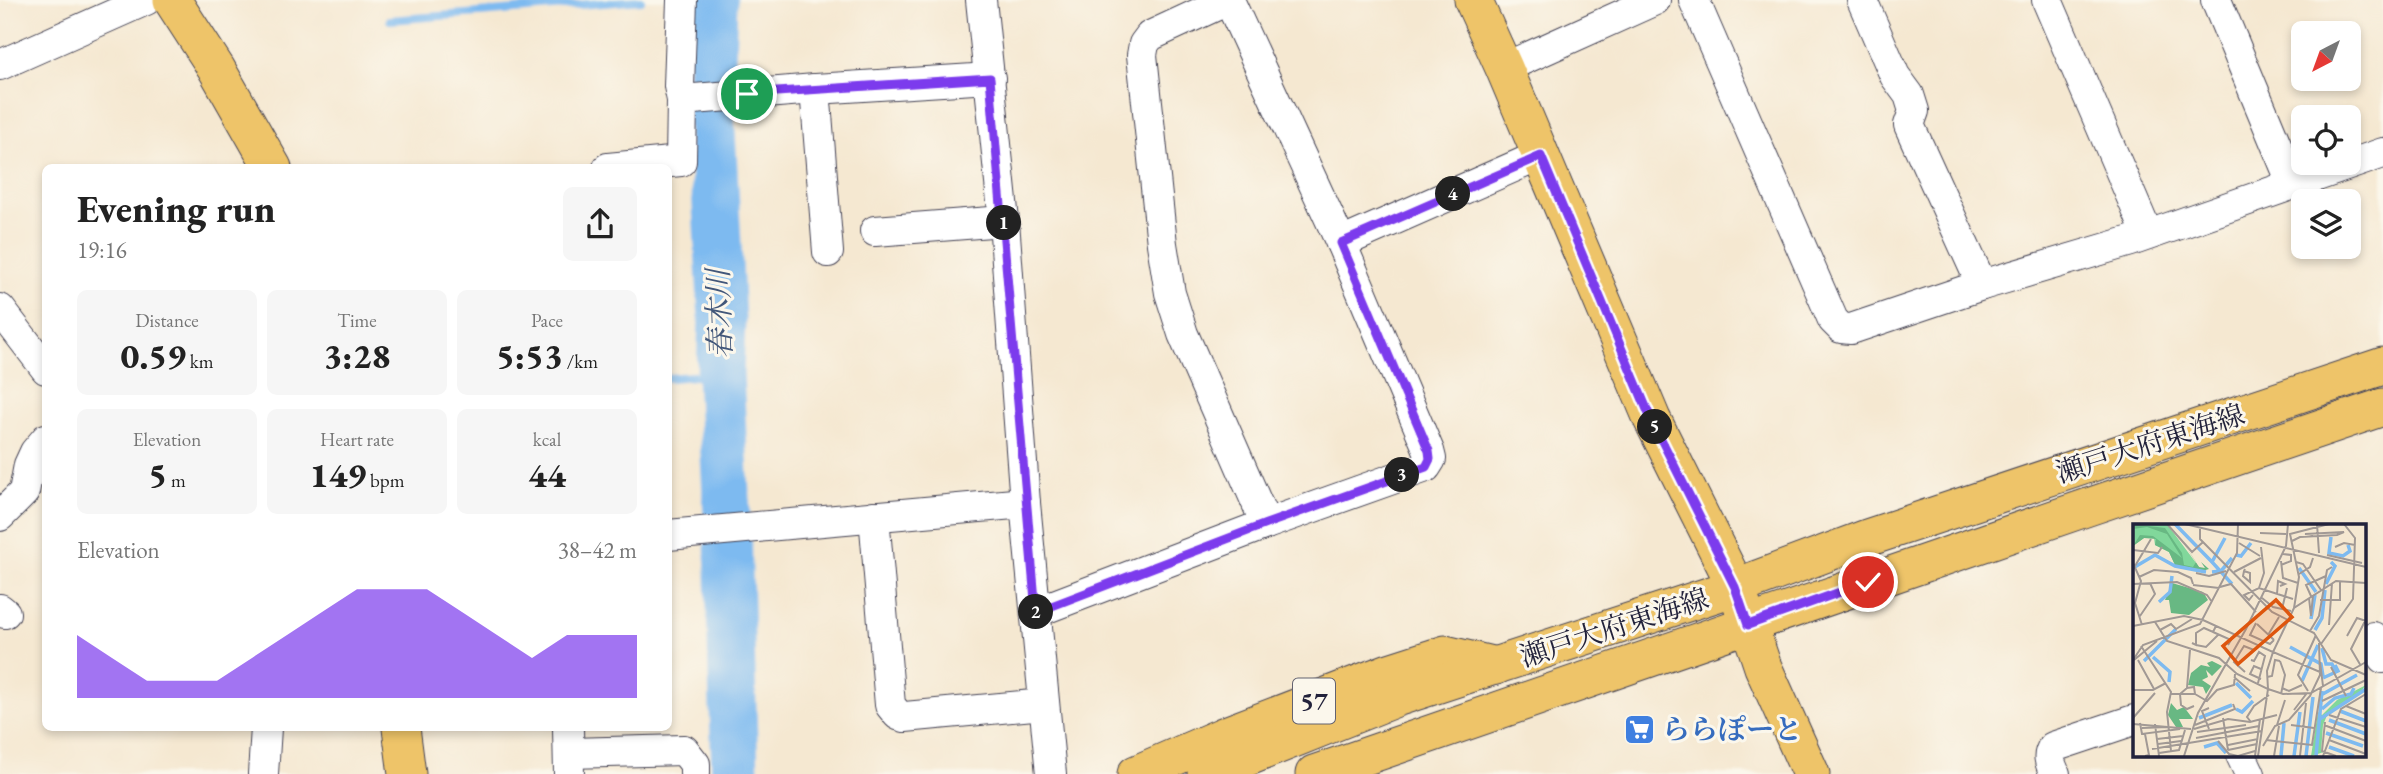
<!DOCTYPE html>
<meta charset="utf-8">
<style>
:root{--surface:#fff;--page:#f6f6f6;--text:#222;--muted:#767676;--accent:#7c3aed}
body{margin:0;font-family:"EB Garamond","Noto Serif JP",serif;background:var(--page);color:var(--text);height:100vh;display:flex;flex-direction:column;font-size:26px;white-space:nowrap}
*{box-sizing:border-box;margin:0}
p{font-size:23px;color:var(--muted)}
.icon{flex:none;width:38px;height:38px;fill:none;stroke:currentColor;stroke-width:2;stroke-linecap:round;stroke-linejoin:round}
.map{position:relative;flex:1;overflow:hidden}
.sheet{position:absolute;left:42px;top:164px;width:630px;height:567px;display:flex;flex-direction:column;background:var(--surface);border-radius:10px;box-shadow:0 4px 10px #0003}
.sheet>*{flex:none}
.needle{width:46px;rotate:221deg}
.controls{position:absolute;left:2291px;top:21px;display:grid;gap:14px}
.controls a{display:grid;place-items:center;width:70px;height:70px;border-radius:10px;background:var(--surface);box-shadow:0 4px 10px #0003;font-size:35px}
.pin{position:absolute;display:grid;place-items:center;width:60px;height:60px;color:#fff;margin:-30px;border:4px solid #fff;border-radius:50%;box-shadow:0 2px 7px #0007}
.km{position:absolute;width:35px;height:35px;margin:-18px;border-radius:50%;background:#222;color:#fff;font-size:19px;line-height:35px;text-align:center}
.round{display:grid;place-items:center;flex:none;width:74px;height:74px;border-radius:10px;background:var(--page)}
.head{display:flex;align-items:center;justify-content:space-between;height:119px;padding:0 35px}
h1{font-size:38px;font-weight:800;line-height:52px}
.stats{display:grid;grid-template-columns:repeat(3,1fr);gap:10px;height:119px;padding:7px 35px}
.stats div{display:grid;align-content:center;border-radius:10px;background:var(--page);text-align:center}
.stats b{font-size:35px;font-weight:800}
.stats small{font-size:19px;font-weight:400}
.stats p{font-size:19px}
.chart{height:196px;padding:14px 35px}
.chart p{display:flex;justify-content:space-between}
.chart svg{width:100%;height:126px;margin-top:7px;fill:var(--accent);opacity:.7}
.map>svg:first-child{display:block}
.lines{fill:none;stroke-linecap:round;stroke-linejoin:round}
.stream{stroke:#7dbaf0;stroke-width:8}
.river{stroke:#7dbaf0;stroke-width:47}
.minor-casing{stroke:#424052;stroke-width:32}
.major-casing{stroke:#424052;stroke-width:39}
.minor{stroke:#fff;stroke-width:30}
.major{stroke:#eec469;stroke-width:37}
.route-casing{stroke:#fff;stroke-width:14}
.route{stroke:#7c3aed;stroke-width:9}
.labels{text-anchor:middle;dominant-baseline:central;stroke-width:6;stroke-linejoin:round;paint-order:stroke}
.shield{fill:#fbf7ec;stroke:#636270;stroke-width:2}
.shield-label{font-size:26px;font-weight:bold;fill:#22223b}
.street-label{font-size:28px;fill:#22223b;stroke:#fbf7ec}
.shop-label{font-size:28px;font-weight:bold;fill:#366cbe;stroke:#fbf7ec;text-anchor:start}
.water-label{font-size:30px;font-style:italic;fill:#42577a;stroke:#fbf7ec}
.inset-river{fill:none;stroke:#7dbaf0;stroke-width:3.5}
.inset-road{fill:none;stroke:#a19995;stroke-width:2}
.view{fill:#de560e;fill-opacity:0.15;stroke:#de560e;stroke-width:3.5}
.inset-edge{fill:none;stroke:#22223b;stroke-width:3.5}
</style>
<div class="map">
<svg width="2383" height="774" viewBox="0 0 2383 774">
<rect width="100%" height="100%" fill="#fbf7ec"/>
<filter id="ink" filterUnits="userSpaceOnUse"><feTurbulence type="fractalNoise" baseFrequency=".0143" numOctaves="2"/><feDisplacementMap in="SourceGraphic" scale="14" xChannelSelector="R" yChannelSelector="G"/><feConvolveMatrix kernelMatrix="1 2 1 2 8 2 1 2 1" color-interpolation-filters="sRGB"/></filter>
<filter id="wash" filterUnits="userSpaceOnUse"><feTurbulence type="fractalNoise" baseFrequency=".00686" numOctaves="4" result="noise"/><feDisplacementMap in="SourceGraphic" scale="28" xChannelSelector="R" yChannelSelector="G"/><feGaussianBlur stdDeviation="1.57" result="paint"/><feColorMatrix in="noise" values="0 0 0 0 0 0 0 0 0 0 0 0 0 0 0 0 0 1.4 0 .05"/><feComposite in="paint" operator="in"/></filter>
<g filter="url(#wash)">
<rect width="100%" height="100%" fill="#f5e8d1"/>
<g class="lines">
<g class="stream">
<polyline points="689,4 714,9"/>
<polyline points="390,20 641,0"/>
<polyline points="668,378 720,374"/>
</g>
<g class="river">
<polyline points="711,87 714,0"/>
<polyline points="711,112 722,320 720,374 727,516"/>
<polyline points="728,539 735,774"/>
</g>
</g>
</g>
<g filter="url(#ink)">
<g class="lines">
<defs>
<g id="minor">
<polyline points="981,0 1004,221 1025,503 1051,774"/>
<polyline points="1228,0 1150,36 1144,44 1142,55 1162,244 1170,293 1183,334 1266,524"/>
<polyline points="1694,0 1833,320 1841,328 1851,329 1982,285 2131,241 2383,153"/>
<polyline points="1862,0 1895,76 1909,95 1914,111 1909,125 1982,285"/>
<polyline points="2047,0 2147,233"/>
<polyline points="2216,0 2293,185"/>
<polyline points="0,65 146,0"/>
<polyline points="1504,68 1655,0"/>
<polyline points="815,89 828,252"/>
<polyline points="682,100 679,86 682,0"/>
<polyline points="608,168 681,161 682,100 815,89 990,78"/>
<polyline points="875,231 1004,221"/>
<polyline points="1341,243 1541,155"/>
<polyline points="0,309 46,369"/>
<polyline points="0,516 24,492 29,465 35,452 46,439"/>
<polyline points="874,516 890,705 898,715 905,717 1044,704"/>
<polyline points="668,535 1025,503"/>
<polyline points="0,609 5,613"/>
<polyline points="1036,612 1266,524 1426,467 1431,459 1429,451 1341,243 1229,0"/>
<polyline points="2373,637 2383,658"/>
<polyline points="568,728 569,774"/>
<polyline points="569,753 684,750 695,764 695,774"/>
<polyline points="2241,755 2250,774"/>
<polyline points="263,774 266,728"/>
<path d="M2055,774C2051,764 2046,757 2053,747L2134,720"/>
</g>
<g id="major">
<polyline points="172,0 216,68 273,168"/>
<polyline points="1473,0 1504,68 1652,419 1736,587 1763,667 1811,774"/>
<polyline points="401,728 407,774"/>
<polyline points="1136,774 1223,736 1389,672 1445,654 1496,666"/>
<polyline points="1206,774 1396,698 1736,587 1867,538 2383,366"/>
<path d="M1314,774C1671,651 2026,527 2383,407"/>
</g>
</defs>
<use href="#minor" class="minor-casing"/>
<use href="#major" class="major-casing"/>
<use href="#minor" class="minor"/>
<use href="#major" class="major"/>
</g>
</g>
<g class="lines" filter="url(#ink)">
<defs>
<polyline id="route" points="747,94 990,78 1036,612 1266,524 1426,467 1430,459 1429,451 1341,243 1541,156 1651,419 1735,587 1748,625 1868,582"/>
</defs>
<use href="#route" class="route-casing"/>
<use href="#route" class="route"/>
</g>
<defs>
<symbol id="supermarket-square" viewBox="-11 -11 22 22"><rect x="-9" y="-9" width="18" height="18" rx="4" fill="#3f7fe0" stroke="#fbf7ec"/><path d="M-6-5.5h2.5l.6 2H6L4.5 2H-2.5L-4.4-4H-6ZM-1.5 3.2a1.3 1.3 0 1 0 .1 0ZM3 3.2a1.3 1.3 0 1 0 .1 0Z" fill="#fff"/></symbol>
</defs>
<g fill-rule="evenodd">
<use href="#supermarket-square" x="1622" y="712" width="35" height="35"/>
</g>
<g class="labels">
<rect class="shield" x="1293" y="678.5" width="42" height="45" rx="5"/>
<g class="shield-label">
<text x="1314" y="701">57</text>
</g>
<g class="street-label">
<text transform="translate(2150 443) rotate(-18)">瀬戸大府東海線</text>
<text transform="translate(1614 627) rotate(-18)">瀬戸大府東海線</text>
</g>
<g class="shop-label">
<text x="1662" y="729">ららぽーと</text>
</g>
<g class="water-label">
<text transform="translate(719 314) rotate(-92)">春木川</text>
</g>
</g>
<g transform="translate(2133 524)">
<rect width="233" height="233" fill="#f5e8d1"/>
<path d="M0,0H34L66,43L60,46L42,41L36,28L22,21L21,14H11L0,22ZM233,161L226,170L189,192L195,189L190,201L188,228H191L178,232L185,188L189,191L204,176Z" fill="#81d79b"/>
<path d="M0,0L32,4L49,29L51,41L60,43L63,38L49,17L66,43L72,44L68,38L76,45L66,48L42,41L36,28L22,21L23,15L11,14L0,22L7,11L20,12L49,34L34,10L14,3L0,5ZM39,59L70,68L75,76L56,91L38,89L36,76H32ZM79,137L89,142L79,152L73,146L75,153L69,156L78,162L73,170L70,163L55,161L58,149L68,141L77,143L74,139ZM38,179L44,186L51,183L60,195H46L50,203H43L35,191Z" fill="#68b883"/>
<path class="inset-river" d="M42,0L79,38M198,13L196,29L210,32L217,27L215,21M92,14L79,38L99,60M103,31L108,32L118,19M0,44L22,31L42,42L73,48M166,44L183,68M79,48L88,47L99,34M193,60L202,42L198,38M26,78L37,68L39,52M178,95L182,71M182,106L189,94L192,66M157,123L188,140L190,152M189,124L193,140H199L203,148M20,133L37,148L36,158M11,137L43,105M190,154L205,147L202,141M169,157L185,121M103,159L118,174M188,171L224,151M103,185L109,188L120,177M189,185L202,174L218,170L221,164M207,187L233,197M66,194L99,181M187,195L233,165M196,196L233,210M193,209L230,222M71,223L84,219L93,229M196,223L221,232M148,232L151,199M161,232L167,188M173,232L180,173M183,232L189,167"/>
<path class="inset-road" d="M34,0L59,28L70,18M52,0L233,43M184,0L186,29M67,5V15L139,88L181,109L198,136L233,151M127,9L153,10M159,17L167,13L204,11L211,8L172,10L180,11M106,19L127,32M202,23L211,19L222,21M0,26L25,29L29,23M194,31L229,39M148,37L150,54L165,59M163,38L170,40L188,66M0,39L8,57L2,79L9,101M148,41L158,37V31L150,30M2,42L18,15M111,47L117,49V58L110,52L111,47L112,45M101,48L128,34M63,49L76,52L93,47M166,50L177,43L180,34M6,53L21,46L45,48L58,54L60,60M0,60L44,58L74,71L79,78M60,61L86,64M87,63L98,60L123,88M126,64L131,49L128,23M144,70L145,57L152,60L147,62M120,71L116,76L111,71L126,64L160,75M178,72L173,61L193,52M129,74L140,83L158,87M176,74L178,92L180,71M187,76H207V57M161,84L166,53L157,10L196,0M149,85L154,64M7,92L22,70L17,59M22,98L34,117L86,134L104,150L135,165L125,232M123,99L117,111L137,120L141,116M124,100L141,116M196,101L199,59M0,102L51,92L70,96L140,128L134,147L135,165L150,170L178,169L233,138M27,106L38,100L43,105L59,95M177,107L186,92L194,46L199,43M80,108L98,116L95,121M135,111L146,93M214,112L224,94L233,97M59,119L63,121V109L71,104L80,108L83,102M188,120L220,75L222,14L211,0M63,121L73,123L86,110M8,122L38,168L34,188L38,227M0,136L10,121L67,100L104,29L105,0M1,136L24,117M5,136L21,165M118,136L121,137L126,128L132,132L125,159M147,137L152,151L148,170M187,138L190,162M228,142L218,125L233,95M198,143L213,172M112,148L101,138L111,122L121,126M187,148L140,128L161,84L203,57L233,59M101,153L117,167M134,153L139,152L142,136L147,137M128,155L117,150L121,142L128,145M54,164L61,163L62,170L74,177L84,166L101,161L102,150M149,164L156,167L169,161M0,166H20L33,159M175,167L165,151L183,111M38,170H62M47,170L54,164L57,126M47,170L48,181L54,185L61,182M189,177L233,156M213,182L233,190M161,186L174,169M196,191L233,203M0,194L22,169M90,194L95,226M118,198L114,193L121,182L136,171M192,198L189,227L203,232M7,199L9,210L47,205M0,200L58,205M22,200L26,232M62,201L102,185L100,180M144,201L152,176M158,201L181,204M191,201L233,217M9,204L35,203M61,205L95,195L117,198L144,191M76,205L69,187L76,184M64,208L113,201M63,214L126,202M24,215L50,212M133,216L179,221L188,164M196,216L233,230M85,217L96,230L105,232L122,227M25,220L48,217M95,221L125,215M130,222L142,202L156,196L177,172L187,151L186,119M19,225L129,207M95,226L124,220M26,229L46,226L52,206M12,232L16,231L12,210M51,232L65,189L113,105L153,22L155,0M122,232L127,195M141,232L146,202M167,232L173,179M190,232L208,185L233,170"/>
<path class="view" d="M143,76L159,93L105,140L90,122Z"/>
<rect width="233" height="233" class="inset-edge"/>
</g>
</svg>
<div class="controls">
<a><svg class="needle" viewBox="-14 -14 28 28"><path d="M0-13l5 13h-10z" fill="#e53935"/><path d="M0 13l5-13h-10z" fill="#767676"/></svg></a>
<a><svg class="icon" aria-label="locate" viewBox="0 0 24 24"><circle cx="12" cy="12" r="6"/><path d="M12 2v4M12 18v4M2 12h4M18 12h4"/></svg></a>
<a><svg class="icon" aria-label="layers" viewBox="0 0 24 24"><path d="M12 4l9 5-9 5-9-5zM3 14l9 5 9-5"/></svg></a>
</div>
<div class="pin" style="left:747px;top:94px;background:#1e9e55"><svg class="icon" aria-label="arrive" viewBox="0 0 24 24"><path d="M6 21V4h12l-3 4 3 4H6"/></svg></div>
<div class="pin" style="left:1868px;top:582px;background:#d93025"><svg class="icon" aria-label="check" viewBox="0 0 24 24"><path d="M5 12l5 5 9-10"/></svg></div>
<b class="km" style="left:1004px;top:223px">1</b>
<b class="km" style="left:1036px;top:612px">2</b>
<b class="km" style="left:1402px;top:475px">3</b>
<b class="km" style="left:1453px;top:194px">4</b>
<b class="km" style="left:1655px;top:427px">5</b>
<section class="sheet">
<div class="head"><div><h1>Evening run</h1><p>19:16</p></div><a class="round"><svg class="icon" aria-label="share" viewBox="0 0 24 24"><path d="M12 15V3M7 8l5-5 5 5M5 13v7h14v-7"/></svg></a></div>
<div class="stats">
<div><p>Distance</p><b>0.59<small> km</small></b></div>
<div><p>Time</p><b>3:28</b></div>
<div><p>Pace</p><b>5:53<small> /km</small></b></div>
</div>
<div class="stats">
<div><p>Elevation</p><b>5<small> m</small></b></div>
<div><p>Heart rate</p><b>149<small> bpm</small></b></div>
<div><p>kcal</p><b>44</b></div>
</div>
<div class="chart"><p><span>Elevation</span>38–42 m</p>
<svg viewBox="0 0 160 44" preserveAspectRatio="none"><path d="M0 44V22L10 30L20 38L30 38L40 38L50 30L60 22L70 14L80 6L90 6L100 6L110 14L120 22L130 30L140 22L150 22L160 22V44z"/></svg>
</div>
</section>
</div>
